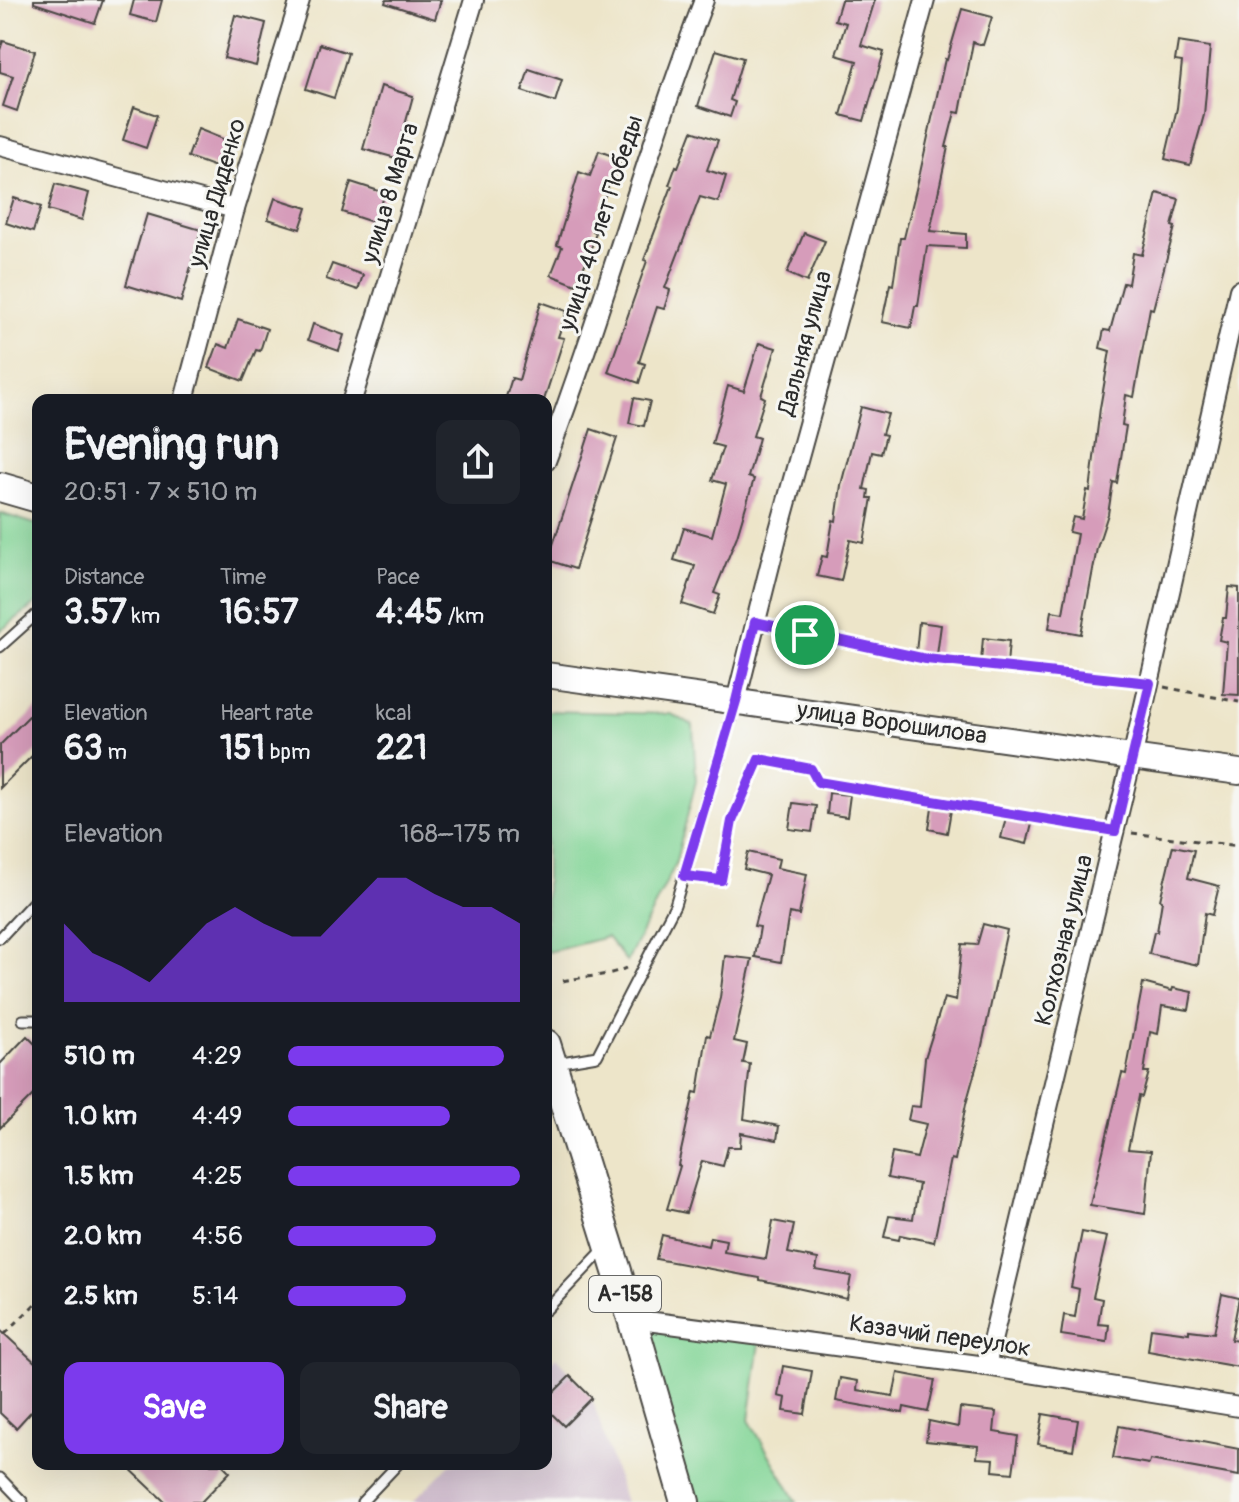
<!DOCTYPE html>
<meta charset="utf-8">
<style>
:root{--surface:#171b24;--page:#20242c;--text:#f1f3f6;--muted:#9ea1a6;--accent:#7c3aed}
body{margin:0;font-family:Pangolin,sans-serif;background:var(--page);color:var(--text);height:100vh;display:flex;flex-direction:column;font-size:30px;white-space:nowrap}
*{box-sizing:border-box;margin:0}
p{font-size:26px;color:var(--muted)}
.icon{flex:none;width:44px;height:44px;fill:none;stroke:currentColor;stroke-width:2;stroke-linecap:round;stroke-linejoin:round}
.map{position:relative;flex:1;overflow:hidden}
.details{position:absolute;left:32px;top:394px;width:520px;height:1076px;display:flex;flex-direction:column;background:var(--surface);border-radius:16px;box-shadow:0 8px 32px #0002}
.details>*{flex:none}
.pin{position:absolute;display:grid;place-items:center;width:68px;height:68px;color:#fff;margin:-34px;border:4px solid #fff;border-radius:50%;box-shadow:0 2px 8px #0007}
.round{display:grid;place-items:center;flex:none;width:84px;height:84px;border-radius:16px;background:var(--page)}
.overview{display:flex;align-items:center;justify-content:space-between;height:136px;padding:0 32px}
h1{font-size:44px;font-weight:800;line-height:60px}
.metrics{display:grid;grid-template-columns:repeat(3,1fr);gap:12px;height:136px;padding:8px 32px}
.metrics div{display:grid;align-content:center}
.metrics b{font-size:34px;font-weight:800}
.metrics small{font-size:22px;font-weight:400}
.metrics p{font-size:22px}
.chart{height:224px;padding:16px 32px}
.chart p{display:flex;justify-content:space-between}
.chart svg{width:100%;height:144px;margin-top:8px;fill:var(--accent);opacity:.7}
.cta{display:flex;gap:16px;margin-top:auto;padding:16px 32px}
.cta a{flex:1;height:92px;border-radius:16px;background:var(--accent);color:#fff;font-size:32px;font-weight:800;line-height:92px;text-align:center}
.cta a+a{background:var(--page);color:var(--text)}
ul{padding:0 32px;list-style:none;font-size:26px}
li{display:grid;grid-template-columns:128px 96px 1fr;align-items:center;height:60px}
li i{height:20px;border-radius:10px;background:var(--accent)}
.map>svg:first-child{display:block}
.industrial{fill:#d0bdce}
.green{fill:#84d698;stroke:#588062;stroke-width:2}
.building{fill:#d69cba}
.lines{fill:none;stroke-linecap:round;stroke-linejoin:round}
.lane-casing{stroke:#484743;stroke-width:13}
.street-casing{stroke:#484743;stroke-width:22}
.secondary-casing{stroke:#484743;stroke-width:28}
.primary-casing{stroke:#484743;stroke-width:32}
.path{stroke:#484743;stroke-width:3;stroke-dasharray:6 6;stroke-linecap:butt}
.lane{stroke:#fff;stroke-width:9}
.street{stroke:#fff;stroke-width:18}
.secondary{stroke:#fff;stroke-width:24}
.primary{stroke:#fff;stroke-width:28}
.route-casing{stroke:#fff;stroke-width:16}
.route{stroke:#7c3aed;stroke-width:10}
.labels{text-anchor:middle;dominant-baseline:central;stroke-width:6;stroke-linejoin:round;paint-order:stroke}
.shield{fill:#f6f6f2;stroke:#686867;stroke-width:2}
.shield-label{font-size:22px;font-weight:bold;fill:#2b2b2b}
.street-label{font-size:24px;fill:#2b2b2b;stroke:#f6f6f2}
</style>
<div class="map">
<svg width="1239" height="1502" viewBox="0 0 1239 1502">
<rect width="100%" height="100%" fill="#f6f6f2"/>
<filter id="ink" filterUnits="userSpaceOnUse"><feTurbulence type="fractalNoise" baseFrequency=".0125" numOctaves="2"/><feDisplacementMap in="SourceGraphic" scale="16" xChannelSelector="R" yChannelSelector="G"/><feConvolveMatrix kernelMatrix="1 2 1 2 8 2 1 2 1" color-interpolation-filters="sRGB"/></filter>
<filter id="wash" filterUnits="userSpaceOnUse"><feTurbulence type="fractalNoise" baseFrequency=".006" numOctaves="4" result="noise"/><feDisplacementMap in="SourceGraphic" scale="32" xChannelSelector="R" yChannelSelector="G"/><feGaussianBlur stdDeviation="1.8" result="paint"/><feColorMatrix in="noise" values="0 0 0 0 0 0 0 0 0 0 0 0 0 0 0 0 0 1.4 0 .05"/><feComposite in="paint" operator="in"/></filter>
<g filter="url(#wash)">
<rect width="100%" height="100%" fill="#ede5c9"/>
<polygon class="industrial" points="556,1357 592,1398 625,1502 413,1502 450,1464 546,1464 546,1367"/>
<g class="green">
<polygon points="0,513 38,525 38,602 0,631"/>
<polygon points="546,711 671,714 693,725 696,781 675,865 627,962 607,937 548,952 546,948"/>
<polygon points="633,1319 761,1336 749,1420 797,1502 685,1502"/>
</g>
<g id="blocks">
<g class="building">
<polygon points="34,0 103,0 95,23 34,3"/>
<polygon points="134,0 162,0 156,22 130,15"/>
<polygon points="386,0 441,0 435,19 385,3"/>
<polygon points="841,0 875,0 861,45 884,52 864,121 841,115 857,61 836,55 846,23 835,20"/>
<polygon points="962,9 992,17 983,45 973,42 960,113 955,112 946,147 948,147 930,231 966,234 966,248 927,246 918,306 915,306 911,328 882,322 890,284 893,285 900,238 904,238 920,173 945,59 947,60"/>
<polygon points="235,15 266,23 256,66 224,58"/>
<polygon points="3,41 35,51 17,111 3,106 13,76 0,72 0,50"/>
<polygon points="1178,42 1210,47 1204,115 1190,165 1165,159 1177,108 1182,62 1175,61"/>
<polygon points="320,44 348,53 334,98 306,89"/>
<polygon points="716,50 743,58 730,100 735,102 730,117 698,106"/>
<polygon points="529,69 562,80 555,102 522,91"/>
<polygon points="381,86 413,96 396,158 363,149"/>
<polygon points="134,107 157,115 146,148 123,140"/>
<polygon points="198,129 228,141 218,168 188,157"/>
<polygon points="692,131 718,140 707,170 726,176 718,202 700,197 665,288 670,290 664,309 657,307 639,362 645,364 639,383 608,372 647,261 644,260 672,186 669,185 676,166 678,167"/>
<polygon points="599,151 621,159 615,176 612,175 593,231 596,232 589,255 576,285 551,275 562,247 557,245 579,172 590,176"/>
<polygon points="351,182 385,193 375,223 342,212"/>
<polygon points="55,184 89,193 82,220 48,210"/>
<polygon points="1157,193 1179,199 1172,226 1175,227 1153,309 1150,308 1134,397 1126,395 1122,425 1126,426 1117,483 1113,482 1108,514 1097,548 1081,634 1049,628 1052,611 1063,613 1077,534 1069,532 1073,517 1082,519 1087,490 1090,491 1100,408 1110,351 1100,348 1104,330 1110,331 1123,283 1128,284 1133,253 1142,255"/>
<polygon points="14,198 41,207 33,232 6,223"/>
<polygon points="275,198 307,208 300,229 268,219"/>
<polygon points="147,214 201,230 181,302 126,285"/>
<polygon points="804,233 825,241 807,282 787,273"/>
<polygon points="332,264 363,275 358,290 326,279"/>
<polygon points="541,302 567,311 558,337 564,338 544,400 505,400 512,378 519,380"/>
<polygon points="238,319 267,329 260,351 256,350 243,381 209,368 218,344 228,348"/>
<polygon points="313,324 344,335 339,351 308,340"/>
<polygon points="759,343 776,348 761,396 765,398 753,436 759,438 748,477 754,479 737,536 714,593 720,595 713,614 682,604 695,566 674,560 684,528 712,536 726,484 712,480 723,447 712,444 728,386 744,391"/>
<polygon points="634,398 650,401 644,426 629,423"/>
<polygon points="861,407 888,414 882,434 886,435 881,454 872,452 864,489 869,490 868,498 872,498 864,543 850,540 841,581 817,576 822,556 827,557 833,520 836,521 841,485"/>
<polygon points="591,429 617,438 575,569 548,560"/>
<polygon points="1229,587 1239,588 1239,695 1223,694 1227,642 1219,640 1223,618 1226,618"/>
<polygon points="806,614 829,619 826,636 803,632"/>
<polygon points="919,622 941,625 937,655 916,653"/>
<polygon points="983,638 1009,641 1007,665 981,662"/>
<polygon points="38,707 38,750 0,788 0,745"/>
<polygon points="829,793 850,795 847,817 827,814"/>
<polygon points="793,803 816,806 812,832 789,829"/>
<polygon points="932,807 951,810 947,833 929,829"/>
<polygon points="1006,817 1032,824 1027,844 1001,838"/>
<polygon points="1173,846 1194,850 1188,878 1219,886 1212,915 1205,913 1198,965 1149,954 1154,932 1157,932 1162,901 1160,900"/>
<polygon points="748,852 779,859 777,868 807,874 799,915 789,913 781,962 755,957 760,927 754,926 768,875 744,869"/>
<polygon points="983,924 1007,930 981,1050 966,1104 955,1160 951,1159 934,1242 900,1235 899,1240 884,1237 889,1216 913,1219 919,1184 887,1178 892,1153 917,1158 926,1124 908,1120 911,1106 920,1107 925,1058 944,998 956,1001 962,944 977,945"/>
<polygon points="725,956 752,959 734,1041 747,1044 743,1063 750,1064 744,1119 779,1126 777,1140 741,1133 740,1147 728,1147 723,1166 702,1161 686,1213 667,1209 680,1166 678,1165 694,1092 698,1093 707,1035 710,1036 720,998"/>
<polygon points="1143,983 1172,991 1173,988 1192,992 1189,1010 1162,1006 1158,1034 1150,1032 1144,1072 1149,1072 1142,1097 1139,1096 1128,1149 1151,1151 1145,1214 1090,1205 1122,1073 1126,1074"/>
<polygon points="27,1036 38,1047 38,1090 0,1128 0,1064"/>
<polygon points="773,1221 794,1225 788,1253 818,1259 816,1270 851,1276 847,1299 760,1280 760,1278 656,1259 662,1235 708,1246 710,1237 726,1240 724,1252 766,1259"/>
<polygon points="1082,1232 1107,1237 1093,1297 1102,1299 1098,1324 1109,1325 1107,1342 1061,1335 1064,1315 1075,1317 1079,1289 1071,1287"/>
<polygon points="1222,1294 1239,1298 1231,1340 1239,1341 1239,1367 1148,1351 1151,1328 1189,1333 1189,1330 1214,1333"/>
<polygon points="0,1330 38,1365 38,1404 16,1428 0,1413"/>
<polygon points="783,1366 812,1371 805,1414 784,1411 786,1398 778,1396"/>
<polygon points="898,1373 935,1380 928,1412 904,1407 903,1413 836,1401 840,1378 858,1381 857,1390 893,1396"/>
<polygon points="570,1376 592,1398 564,1426 546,1408 546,1400"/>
<polygon points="960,1408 996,1412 994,1432 1018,1436 1013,1473 993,1471 994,1459 977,1458 978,1446 926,1441 929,1421 958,1427"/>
<polygon points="1043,1414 1078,1420 1073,1450 1038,1444"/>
<polygon points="1119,1426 1239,1449 1239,1476 1150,1460 1149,1464 1113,1458"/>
<polygon points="125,1464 222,1464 230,1472 201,1502 165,1502"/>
</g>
</g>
</g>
<g filter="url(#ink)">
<use href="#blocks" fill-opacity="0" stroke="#484743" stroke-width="2"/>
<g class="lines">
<defs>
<g id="lane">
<polyline points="0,647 38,613"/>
<polyline points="0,938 38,897"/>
<polyline points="23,1020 38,1020"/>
<polyline points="556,1063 597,1056 675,905 735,704"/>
<polyline points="546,1310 604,1249"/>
<polyline points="0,1478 23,1502"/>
<polyline points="362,1502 398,1464"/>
</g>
<g id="street">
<polyline points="0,146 235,209"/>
<polyline points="184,400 235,209 300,0"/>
<polyline points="352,400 474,0"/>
<path d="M546,461C604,309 646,152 704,0"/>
<polyline points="736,701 777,537 925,0"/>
<polyline points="632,1319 986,1366 1239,1407"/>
<polyline points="986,1366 1132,758 1239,290"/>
</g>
<polyline id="secondary" points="546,675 1239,772"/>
<g id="primary">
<polyline points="0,487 38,498"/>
<polyline points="546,1044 632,1319 685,1502"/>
</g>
</defs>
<use href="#lane" class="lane-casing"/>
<use href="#street" class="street-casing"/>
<use href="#secondary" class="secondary-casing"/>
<use href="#primary" class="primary-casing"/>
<g class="path">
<polyline points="774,627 926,659 1133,682"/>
<polyline points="1164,687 1239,702"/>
<polyline points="1132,833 1239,846"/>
<polyline points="698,878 721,880 732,821 759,759 811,769 818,782 1096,828"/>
<path d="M563,981C584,976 606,977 626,968"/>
<polyline points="5,1334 38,1301"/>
</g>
<use href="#lane" class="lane"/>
<use href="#street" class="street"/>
<use href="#secondary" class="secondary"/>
<use href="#primary" class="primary"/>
</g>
</g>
<g class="lines" filter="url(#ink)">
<defs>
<polygon id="route" points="755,622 926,659 1150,683 1115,831 818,782 811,769 759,759 732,821 721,880 684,876 736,701"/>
</defs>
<use href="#route" class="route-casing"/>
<use href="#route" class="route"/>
</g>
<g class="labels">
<rect class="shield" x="589" y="1276" width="72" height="36" rx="6"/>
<g class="shield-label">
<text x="625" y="1294">А-158</text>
</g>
<g class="street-label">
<text transform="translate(217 193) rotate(-74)">улица Диденко</text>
<text transform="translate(390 193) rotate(-73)">улица 8 Марта</text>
<text transform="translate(601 223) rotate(-72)">улица 40 лет Победы</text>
<text transform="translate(805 343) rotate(-75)">Дальняя улица</text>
<text transform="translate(892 723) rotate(8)">улица Ворошилова</text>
<text transform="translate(1064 940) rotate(-76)">Колхозная улица</text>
<text transform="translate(940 1336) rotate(8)">Казачий переулок</text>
</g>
</g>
</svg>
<div class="pin" style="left:805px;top:635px;background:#1e9e55"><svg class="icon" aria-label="arrive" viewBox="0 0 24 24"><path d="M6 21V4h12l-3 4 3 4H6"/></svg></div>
<section class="details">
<div class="overview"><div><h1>Evening run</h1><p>20:51 · 7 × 510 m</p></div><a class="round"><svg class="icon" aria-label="share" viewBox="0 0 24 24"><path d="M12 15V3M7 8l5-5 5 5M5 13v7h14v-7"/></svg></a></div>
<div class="metrics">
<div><p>Distance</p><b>3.57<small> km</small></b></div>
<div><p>Time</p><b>16:57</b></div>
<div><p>Pace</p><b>4:45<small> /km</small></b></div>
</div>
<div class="metrics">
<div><p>Elevation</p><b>63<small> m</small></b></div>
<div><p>Heart rate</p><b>151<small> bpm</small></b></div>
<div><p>kcal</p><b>221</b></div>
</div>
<div class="chart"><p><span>Elevation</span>168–175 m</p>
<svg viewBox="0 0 160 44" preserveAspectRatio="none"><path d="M0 44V20L10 29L20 33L30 38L40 29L50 20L60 15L70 20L80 24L90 24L100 15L110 6L120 6L130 11L140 15L150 15L160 20V44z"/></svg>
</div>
<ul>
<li><b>510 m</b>4:29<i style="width:93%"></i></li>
<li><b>1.0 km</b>4:49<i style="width:70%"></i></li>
<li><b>1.5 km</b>4:25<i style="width:100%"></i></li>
<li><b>2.0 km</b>4:56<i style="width:64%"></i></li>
<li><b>2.5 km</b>5:14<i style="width:51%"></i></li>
</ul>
<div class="cta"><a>Save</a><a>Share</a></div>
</section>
</div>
